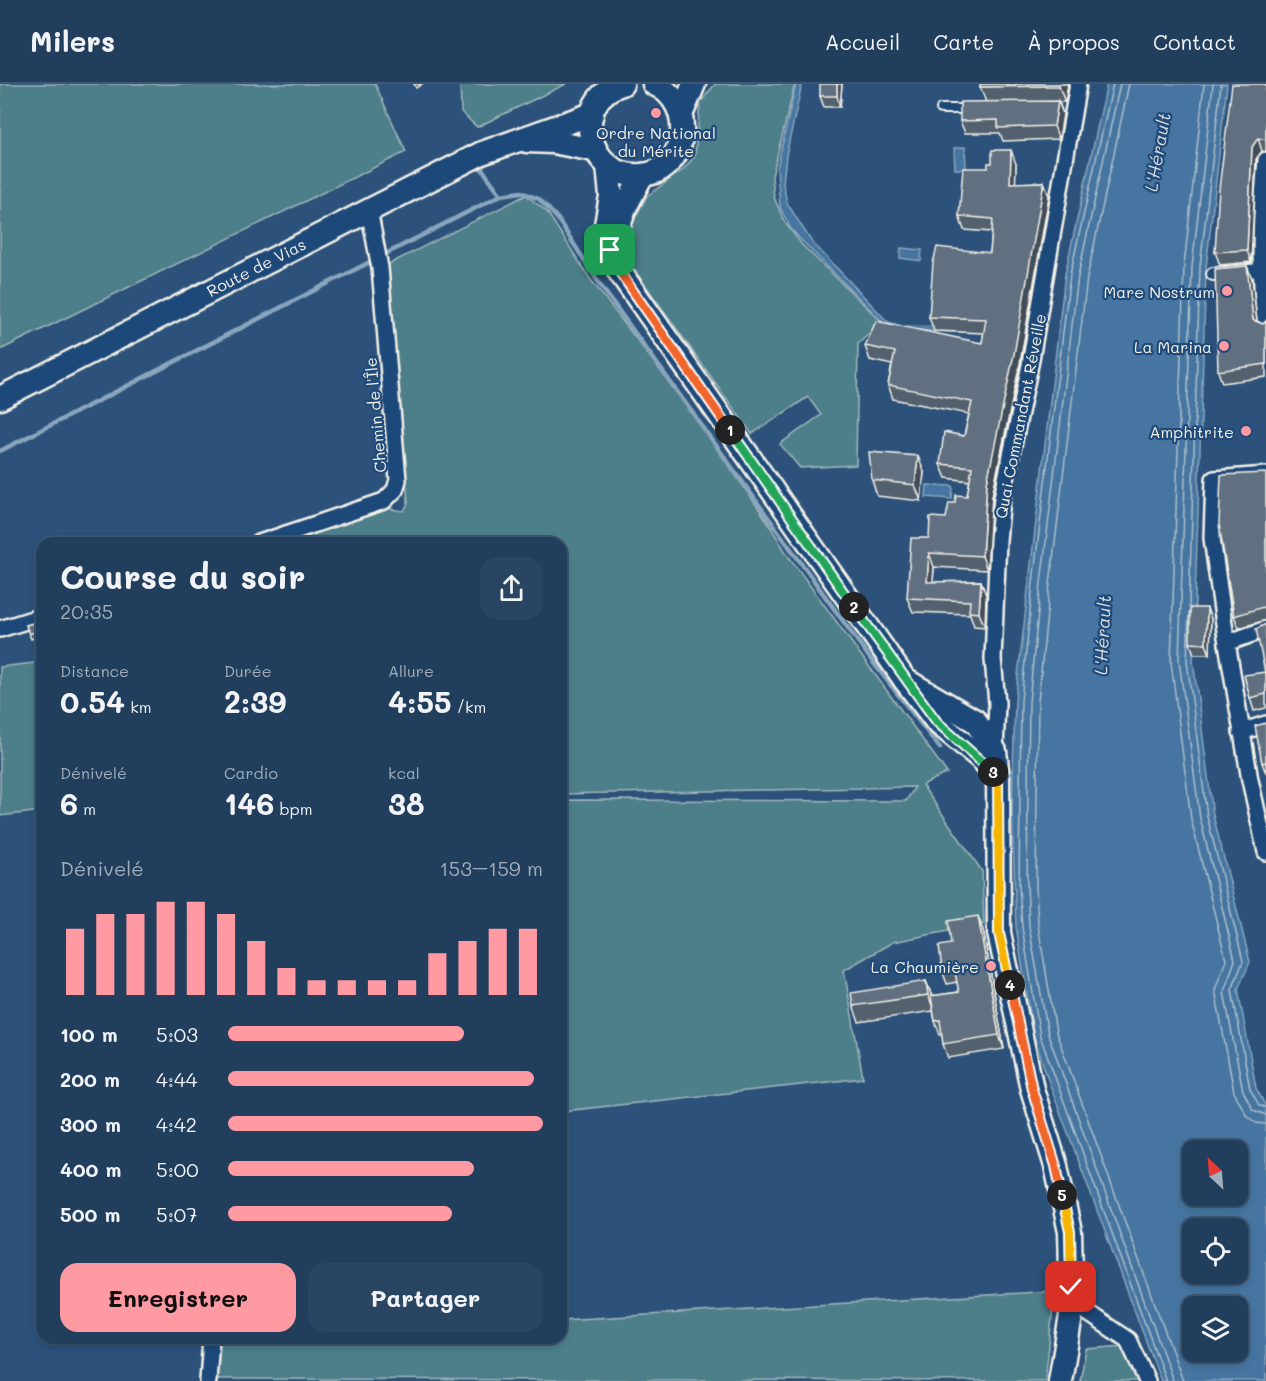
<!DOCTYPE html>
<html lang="fr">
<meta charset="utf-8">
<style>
:root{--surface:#213e5c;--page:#294562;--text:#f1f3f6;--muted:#a2aebb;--line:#3e5772;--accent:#ff9aa2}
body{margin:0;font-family:Mali,sans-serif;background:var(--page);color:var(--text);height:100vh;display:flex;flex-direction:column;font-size:22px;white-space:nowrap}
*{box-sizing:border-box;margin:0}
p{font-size:20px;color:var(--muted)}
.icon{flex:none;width:33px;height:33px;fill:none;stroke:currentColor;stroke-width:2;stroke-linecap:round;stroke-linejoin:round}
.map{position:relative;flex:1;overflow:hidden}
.sheet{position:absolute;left:36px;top:453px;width:531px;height:807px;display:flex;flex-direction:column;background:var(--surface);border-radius:18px;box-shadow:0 3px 9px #0003,0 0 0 2px var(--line)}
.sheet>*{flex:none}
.needle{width:39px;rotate:334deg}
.fabs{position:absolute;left:1182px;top:1056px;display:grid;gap:12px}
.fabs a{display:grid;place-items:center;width:66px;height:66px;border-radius:12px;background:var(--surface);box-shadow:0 3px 9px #0003,0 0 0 2px var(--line);font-size:30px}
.pin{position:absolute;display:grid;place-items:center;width:51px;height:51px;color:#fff;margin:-26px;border-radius:12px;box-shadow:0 3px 9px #0006}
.km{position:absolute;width:30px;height:30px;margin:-15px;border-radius:50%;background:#222;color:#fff;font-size:16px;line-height:30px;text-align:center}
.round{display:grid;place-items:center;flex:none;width:63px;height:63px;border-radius:18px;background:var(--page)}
.overview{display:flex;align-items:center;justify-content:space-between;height:102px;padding:0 24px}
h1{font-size:33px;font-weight:700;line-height:45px}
.metrics{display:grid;grid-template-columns:repeat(3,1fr);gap:9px;height:102px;padding:6px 24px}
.metrics div{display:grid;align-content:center}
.metrics b{font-size:30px;font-weight:700}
.metrics small{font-size:16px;font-weight:400}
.metrics p{font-size:16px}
.chart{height:168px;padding:12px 24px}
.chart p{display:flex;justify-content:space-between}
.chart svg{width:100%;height:108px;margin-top:6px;stroke:var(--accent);stroke-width:6}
.cta{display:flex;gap:12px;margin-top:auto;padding:12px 24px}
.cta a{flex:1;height:69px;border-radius:18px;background:var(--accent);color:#111;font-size:24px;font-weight:700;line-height:69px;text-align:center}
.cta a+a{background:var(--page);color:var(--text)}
ul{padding:0 24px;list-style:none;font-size:20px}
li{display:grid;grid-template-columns:96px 72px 1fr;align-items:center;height:45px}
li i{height:15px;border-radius:8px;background:var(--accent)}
header{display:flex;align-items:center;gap:36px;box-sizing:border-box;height:84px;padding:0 30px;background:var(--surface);border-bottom:2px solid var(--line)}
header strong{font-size:28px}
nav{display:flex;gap:33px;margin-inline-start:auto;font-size:21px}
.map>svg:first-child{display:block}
.green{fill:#4e7f8a;stroke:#a1b8b9;stroke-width:1.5}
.water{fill:#4474a0;stroke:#8aa6bd;stroke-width:1.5;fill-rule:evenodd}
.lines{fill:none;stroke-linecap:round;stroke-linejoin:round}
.shore{stroke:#aebfcb;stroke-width:1.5}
.stream{stroke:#8aa6bd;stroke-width:4.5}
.service-casing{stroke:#f4f1e8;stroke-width:12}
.pedestrian-casing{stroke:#f4f1e8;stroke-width:16}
.minor-casing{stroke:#f4f1e8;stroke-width:20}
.secondary-casing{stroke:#f4f1e8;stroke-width:27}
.service{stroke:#1f4a7a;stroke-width:8}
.pedestrian{stroke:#1f4a7a;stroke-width:12}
.minor{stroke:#1f4a7a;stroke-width:15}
.secondary{stroke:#1f4a7a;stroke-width:22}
.wall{fill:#53606e;stroke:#f4f1e8;stroke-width:1.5}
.shaded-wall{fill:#434e5a;stroke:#f4f1e8;stroke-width:1.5}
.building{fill:#607080;stroke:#f4f1e8;stroke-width:1.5}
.split-1-casing{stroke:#fff;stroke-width:12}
.split-2-casing{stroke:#fff;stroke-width:12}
.split-3-casing{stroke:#fff;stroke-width:12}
.split-4-casing{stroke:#fff;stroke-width:12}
.split-5-casing{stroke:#fff;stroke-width:12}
.split-6-casing{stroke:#fff;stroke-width:12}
.split-1{stroke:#f0652b;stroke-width:8}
.split-2{stroke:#22a559;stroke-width:8}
.split-3{stroke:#22a559;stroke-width:8}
.split-4{stroke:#f5b400;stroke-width:8}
.split-5{stroke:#f0652b;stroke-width:8}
.split-6{stroke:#f5b400;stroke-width:8}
.poi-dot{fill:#ff9aa2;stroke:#1f4a7a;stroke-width:2}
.labels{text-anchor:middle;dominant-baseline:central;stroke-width:4.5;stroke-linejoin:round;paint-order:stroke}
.poi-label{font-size:16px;fill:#f4f1e8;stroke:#1f4a7a;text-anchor:end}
.street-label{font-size:16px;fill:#f4f1e8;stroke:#1f4a7a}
.water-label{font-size:18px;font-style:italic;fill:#dadedd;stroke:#1f4a7a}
</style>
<header>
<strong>Milers</strong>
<nav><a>Accueil</a><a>Carte</a><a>À propos</a><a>Contact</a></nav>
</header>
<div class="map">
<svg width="1266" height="1297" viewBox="0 0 1266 1297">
<rect width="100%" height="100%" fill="#2c527b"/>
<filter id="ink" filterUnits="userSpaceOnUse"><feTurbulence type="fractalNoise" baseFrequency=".0167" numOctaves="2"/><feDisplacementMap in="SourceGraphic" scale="12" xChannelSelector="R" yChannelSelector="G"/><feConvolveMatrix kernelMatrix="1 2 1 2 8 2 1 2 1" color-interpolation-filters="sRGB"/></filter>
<g filter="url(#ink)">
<g class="green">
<polygon points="0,0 375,0 406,68 0,266"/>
<polygon points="460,0 566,0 477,43 461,28"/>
<polygon points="715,0 795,0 772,92 774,113 784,137 802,161 882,238 858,260 856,381 800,384 780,360 821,331 808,313 752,350 631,181 626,168 630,143 647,112 683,86 695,72 700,19"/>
<polygon points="526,111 547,128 591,196 686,320 764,432 787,470 947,689 922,701 982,787 984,840 893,858 844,886 863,994 564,1027 561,1092 562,716 906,717 915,703 561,710 561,459 298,459 299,454 383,424 404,427 408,419 387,181"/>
<polygon points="42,578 42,727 0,732 0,583"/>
<polygon points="1055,1207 1045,1297 214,1295 215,1254 561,1254 561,1236"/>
<polygon points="1125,1262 1138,1297 1080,1297 1086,1265"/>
</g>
<g class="water">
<polygon points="796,0 802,0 786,71 783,100 787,119 811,157 888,238 902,242 956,243 956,248 896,245 887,242 802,157 791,145 780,123 777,84"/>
<path d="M1107,0H1227L1206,184L1193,576L1213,731L1250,878L1238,905L1256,1004L1266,1023V1297H1161L1049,998L1034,953L1016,843L1012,725L1015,617L1065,190ZM1192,1066H1238V1112H1192ZM1192,1144H1238V1190H1192ZM1192,1222H1238V1268H1192Z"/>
<polygon points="965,63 966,85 955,85 954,64"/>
<polygon points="901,164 922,166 921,177 900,174"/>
<polygon points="927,401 953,402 952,415 926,413"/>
</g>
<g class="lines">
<g class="shore">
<polyline points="1113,0 1070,191 1033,498 1021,617 1019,802 1022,843 1040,952 1166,1297"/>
<polyline points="1120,0 1078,192 1041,499 1029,618 1027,802 1029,842 1048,950 1173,1297"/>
<polyline points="1129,0 1087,194 1050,500 1038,618 1036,802 1038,841 1056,948 1183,1297"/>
<polyline points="1204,0 1184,182 1171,578 1191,735 1226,876 1215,906 1234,1008 1247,1032 1256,1039 1266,1040"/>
<polyline points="1213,0 1192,183 1179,576 1200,734 1235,876 1224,908 1243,1007 1253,1026 1266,1031"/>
<polyline points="1189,523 1200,183 1221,0"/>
<polyline points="1189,528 1187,577 1207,732 1243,877 1232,906 1250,1005 1259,1021 1266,1024"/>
</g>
<g class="stream">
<polyline points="477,78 501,111"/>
<polyline points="0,367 501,111 521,108 539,115 557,134 603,205 869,573 940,664"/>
</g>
<defs>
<polyline id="service" points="941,25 968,25"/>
<polyline id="pedestrian" points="1213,190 1260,186"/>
<g id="minor">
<path d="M1266,76C1261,132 1258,187 1266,243"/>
<polyline points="1266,391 1214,395 1212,454 1225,547 1250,696 1266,768"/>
<polyline points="259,459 286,450"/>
<polyline points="286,459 286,450 384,417 395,406 398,396 380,184 369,126"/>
<polyline points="0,545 42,532"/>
<polyline points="1227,559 1266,545"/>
<polyline points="1241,648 1266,640"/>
<polyline points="995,667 997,619 993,575 998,456 1002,414 1030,281 1078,0"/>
<polyline points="1072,1226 1085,1227 1128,1256 1147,1297"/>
<polyline points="208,1297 211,1254"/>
</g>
<g id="secondary">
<path d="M622,0C569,15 586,96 642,91C690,87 696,17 654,0"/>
<polyline points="681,31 694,0"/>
<polyline points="527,57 553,58 594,66"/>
<polyline points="608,81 611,112 605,147 619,187 905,596 937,638 983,676 998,693"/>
<polyline points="615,153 625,124 642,91"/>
<polyline points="0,314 482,69 592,30"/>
<polyline points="905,596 975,637 995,667 998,693 999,849 1032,1005 1056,1082 1070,1148 1072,1226 1060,1297"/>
</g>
</defs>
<use href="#service" class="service-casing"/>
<use href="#pedestrian" class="pedestrian-casing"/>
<use href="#minor" class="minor-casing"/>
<use href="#secondary" class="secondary-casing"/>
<use href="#service" class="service"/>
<use href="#pedestrian" class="pedestrian"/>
<use href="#minor" class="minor"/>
<use href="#secondary" class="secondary"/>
</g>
<g class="wall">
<polygon points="414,0 422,0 416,4"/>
<polygon points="842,0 840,23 824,23 820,12"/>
<polygon points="1068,0 1065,18 1059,18 1063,30 1059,55 1003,57 1000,49 965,49 960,37 986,18 980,3"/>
<polygon points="1266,0 1266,68 1262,67 1256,75 1251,178 1220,181 1215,168"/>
<polygon points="1016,80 1015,99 1044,98 1049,112 1020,279 992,412 987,486 934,483 933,498 981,497 986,511 985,543 974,542 970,530 913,528 907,514 929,454 946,434 955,419 967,412 970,397 946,394 940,380 964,352 969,330 893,315 888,301 892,281 870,276 865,262 982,259 984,249 934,247 929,233 990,169 992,148 964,146 959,132 988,84"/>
<polygon points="1247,182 1252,195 1257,237 1263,240 1266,237 1266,293 1222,299 1218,287"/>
<polygon points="924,388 921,417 877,412 872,396"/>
<polygon points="1266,389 1266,536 1239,544 1234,532"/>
<polygon points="1211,535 1210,570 1194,570 1190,559"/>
<polygon points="37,538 42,551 31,555 26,541"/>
<polygon points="1266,540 1266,624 1254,627 1250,614 1265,588"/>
<polygon points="1266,639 1266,689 1262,679"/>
<polygon points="983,846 1004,965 948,974 943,960 942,951 940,951 935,937 933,927 859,938 853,922 926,897 932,912 959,908 957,898 947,900 942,886 951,860"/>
</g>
<g class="shaded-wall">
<polygon points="837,0 842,0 840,23 837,12"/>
<polygon points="1060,0 1068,0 1065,18 1059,2"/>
<polygon points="1058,17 1063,30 1059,55 1054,42"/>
<polygon points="1258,54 1262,67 1256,75 1251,178 1247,166 1252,63"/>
<polygon points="1011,66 1016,80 1015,113 1010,99"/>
<polygon points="1044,98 1049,112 1020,279 992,412 987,486 982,472 987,398"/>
<polygon points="1247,182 1252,195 1258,248 1253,236"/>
<polygon points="918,372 924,388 921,417 915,401"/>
<polygon points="929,469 934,483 932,512 927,498"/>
<polygon points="981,497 986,511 985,543 979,529"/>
<polygon points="1207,524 1211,535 1210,570 1206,560"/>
<polygon points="978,832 983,846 1004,965 999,951"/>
<polygon points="926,897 932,913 934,926 928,911"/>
</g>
<g class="building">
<rect x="820" y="0" width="17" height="12"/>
<polygon points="980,0 1060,0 1059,2 980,3"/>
<polygon points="1232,0 1266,0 1266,56 1258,54 1252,63 1247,166 1215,168 1219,105"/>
<polygon points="1058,17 1054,42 998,44 998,36 960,37 960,18"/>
<polygon points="992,66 1011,66 1010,99 1044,98 1015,265 987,398 982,472 929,469 927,498 981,497 979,529 969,528 970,517 907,514 911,454 929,454 930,433 946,434 949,419 955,419 956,411 967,412 972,383 940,380 944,348 964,352 972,318 888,301 895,268 865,262 876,237 982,259 986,235 929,233 933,179 937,163 990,169 993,135 959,132 963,84 988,84 988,79 992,79"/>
<polygon points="1247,182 1253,236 1263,240 1266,237 1266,280 1218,287 1215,185"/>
<polygon points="869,368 918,372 915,401 872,396"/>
<polygon points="1266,389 1266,526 1263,523 1234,532 1219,440 1221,391"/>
<polygon points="1190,524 1207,524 1206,560 1190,559"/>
<polygon points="37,538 40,546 29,550 26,541"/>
<polygon points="1266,540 1266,610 1250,614 1244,591 1265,588 1256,545"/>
<polygon points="1266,639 1266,678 1262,679 1255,642"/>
<polygon points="978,832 999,951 943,960 940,936 935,937 931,912 959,908 954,884 942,886 939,862 951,860 948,837"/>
<polygon points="926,897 928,911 853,922 851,909"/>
</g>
</g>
<g class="lines" filter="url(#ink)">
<defs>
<polyline id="split-1" points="610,166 619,187 730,346"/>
<polyline id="split-2" points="730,346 854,523"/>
<polyline id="split-3" points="854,523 937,638 993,688"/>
<polyline id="split-4" points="993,688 998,693 999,849 1010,901"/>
<polyline id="split-5" points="1010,901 1032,1005 1056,1082 1062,1111"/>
<polyline id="split-6" points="1062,1111 1070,1148 1071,1203"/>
</defs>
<use href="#split-1" class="split-1-casing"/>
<use href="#split-2" class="split-2-casing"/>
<use href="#split-3" class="split-3-casing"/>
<use href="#split-4" class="split-4-casing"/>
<use href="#split-5" class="split-5-casing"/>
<use href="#split-6" class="split-6-casing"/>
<use href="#split-1" class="split-1"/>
<use href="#split-2" class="split-2"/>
<use href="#split-3" class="split-3"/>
<use href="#split-4" class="split-4"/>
<use href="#split-5" class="split-5"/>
<use href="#split-6" class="split-6"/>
</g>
<g class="poi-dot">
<circle cx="656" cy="29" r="6"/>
<circle cx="1227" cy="207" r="6"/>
<circle cx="1224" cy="262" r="6"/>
<circle cx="1246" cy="347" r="6"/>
<circle cx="991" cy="882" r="6"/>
</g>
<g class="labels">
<g class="poi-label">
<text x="656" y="48" text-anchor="middle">Ordre National<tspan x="656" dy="18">du Mérite</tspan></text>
<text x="1215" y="207">Mare Nostrum</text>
<text x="1212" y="262">La Marina</text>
<text x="1234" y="347">Amphitrite</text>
<text x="979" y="882">La Chaumière</text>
</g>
<g class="street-label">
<text transform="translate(256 183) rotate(-27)">Route de Vias</text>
<text transform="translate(375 331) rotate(-95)">Chemin de l'Île</text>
<text transform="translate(1020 332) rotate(-79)">Quai Commandant Réveille</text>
</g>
<g class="water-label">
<text transform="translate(1157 68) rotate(-80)">L'Hérault</text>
<text transform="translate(1102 551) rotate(-87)">L'Hérault</text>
</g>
</g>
</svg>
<div class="fabs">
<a><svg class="needle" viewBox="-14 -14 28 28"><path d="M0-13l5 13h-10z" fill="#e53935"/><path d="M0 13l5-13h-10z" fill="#a2aebb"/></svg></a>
<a><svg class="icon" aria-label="locate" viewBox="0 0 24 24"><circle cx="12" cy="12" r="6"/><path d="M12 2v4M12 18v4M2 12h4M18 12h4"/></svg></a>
<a><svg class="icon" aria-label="layers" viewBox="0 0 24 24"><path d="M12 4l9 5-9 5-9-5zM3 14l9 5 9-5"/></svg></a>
</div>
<div class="pin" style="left:610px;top:166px;background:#1e9e55"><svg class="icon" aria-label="arrive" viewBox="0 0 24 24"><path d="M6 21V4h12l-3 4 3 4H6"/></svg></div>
<div class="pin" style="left:1071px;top:1203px;background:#d93025"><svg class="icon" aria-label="check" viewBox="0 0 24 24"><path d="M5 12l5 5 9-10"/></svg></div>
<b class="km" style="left:730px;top:346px">1</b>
<b class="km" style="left:854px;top:523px">2</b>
<b class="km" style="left:993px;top:688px">3</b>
<b class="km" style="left:1010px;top:901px">4</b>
<b class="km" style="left:1062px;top:1111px">5</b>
<section class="sheet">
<div class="overview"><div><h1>Course du soir</h1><p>20:35</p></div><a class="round"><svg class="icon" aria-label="share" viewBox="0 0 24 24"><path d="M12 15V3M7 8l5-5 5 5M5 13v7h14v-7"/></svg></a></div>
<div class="metrics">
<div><p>Distance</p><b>0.54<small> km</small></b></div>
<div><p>Durée</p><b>2:39</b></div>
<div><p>Allure</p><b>4:55<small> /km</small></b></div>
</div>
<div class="metrics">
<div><p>Dénivelé</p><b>6<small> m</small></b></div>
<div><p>Cardio</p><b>146<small> bpm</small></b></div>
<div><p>kcal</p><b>38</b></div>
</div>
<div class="chart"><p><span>Dénivelé</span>153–159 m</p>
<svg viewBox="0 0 160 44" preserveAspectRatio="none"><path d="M5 44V17M15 44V11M25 44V11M35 44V6M45 44V6M55 44V11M65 44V22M75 44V33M85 44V38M95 44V38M105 44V38M115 44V38M125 44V27M135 44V22M145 44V17M155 44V17"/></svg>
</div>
<ul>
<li><b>100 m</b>5:03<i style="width:75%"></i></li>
<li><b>200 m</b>4:44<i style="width:97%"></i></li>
<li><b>300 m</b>4:42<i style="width:100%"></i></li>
<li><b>400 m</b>5:00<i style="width:78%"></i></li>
<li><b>500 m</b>5:07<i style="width:71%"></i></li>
</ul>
<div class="cta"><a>Enregistrer</a><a>Partager</a></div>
</section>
</div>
